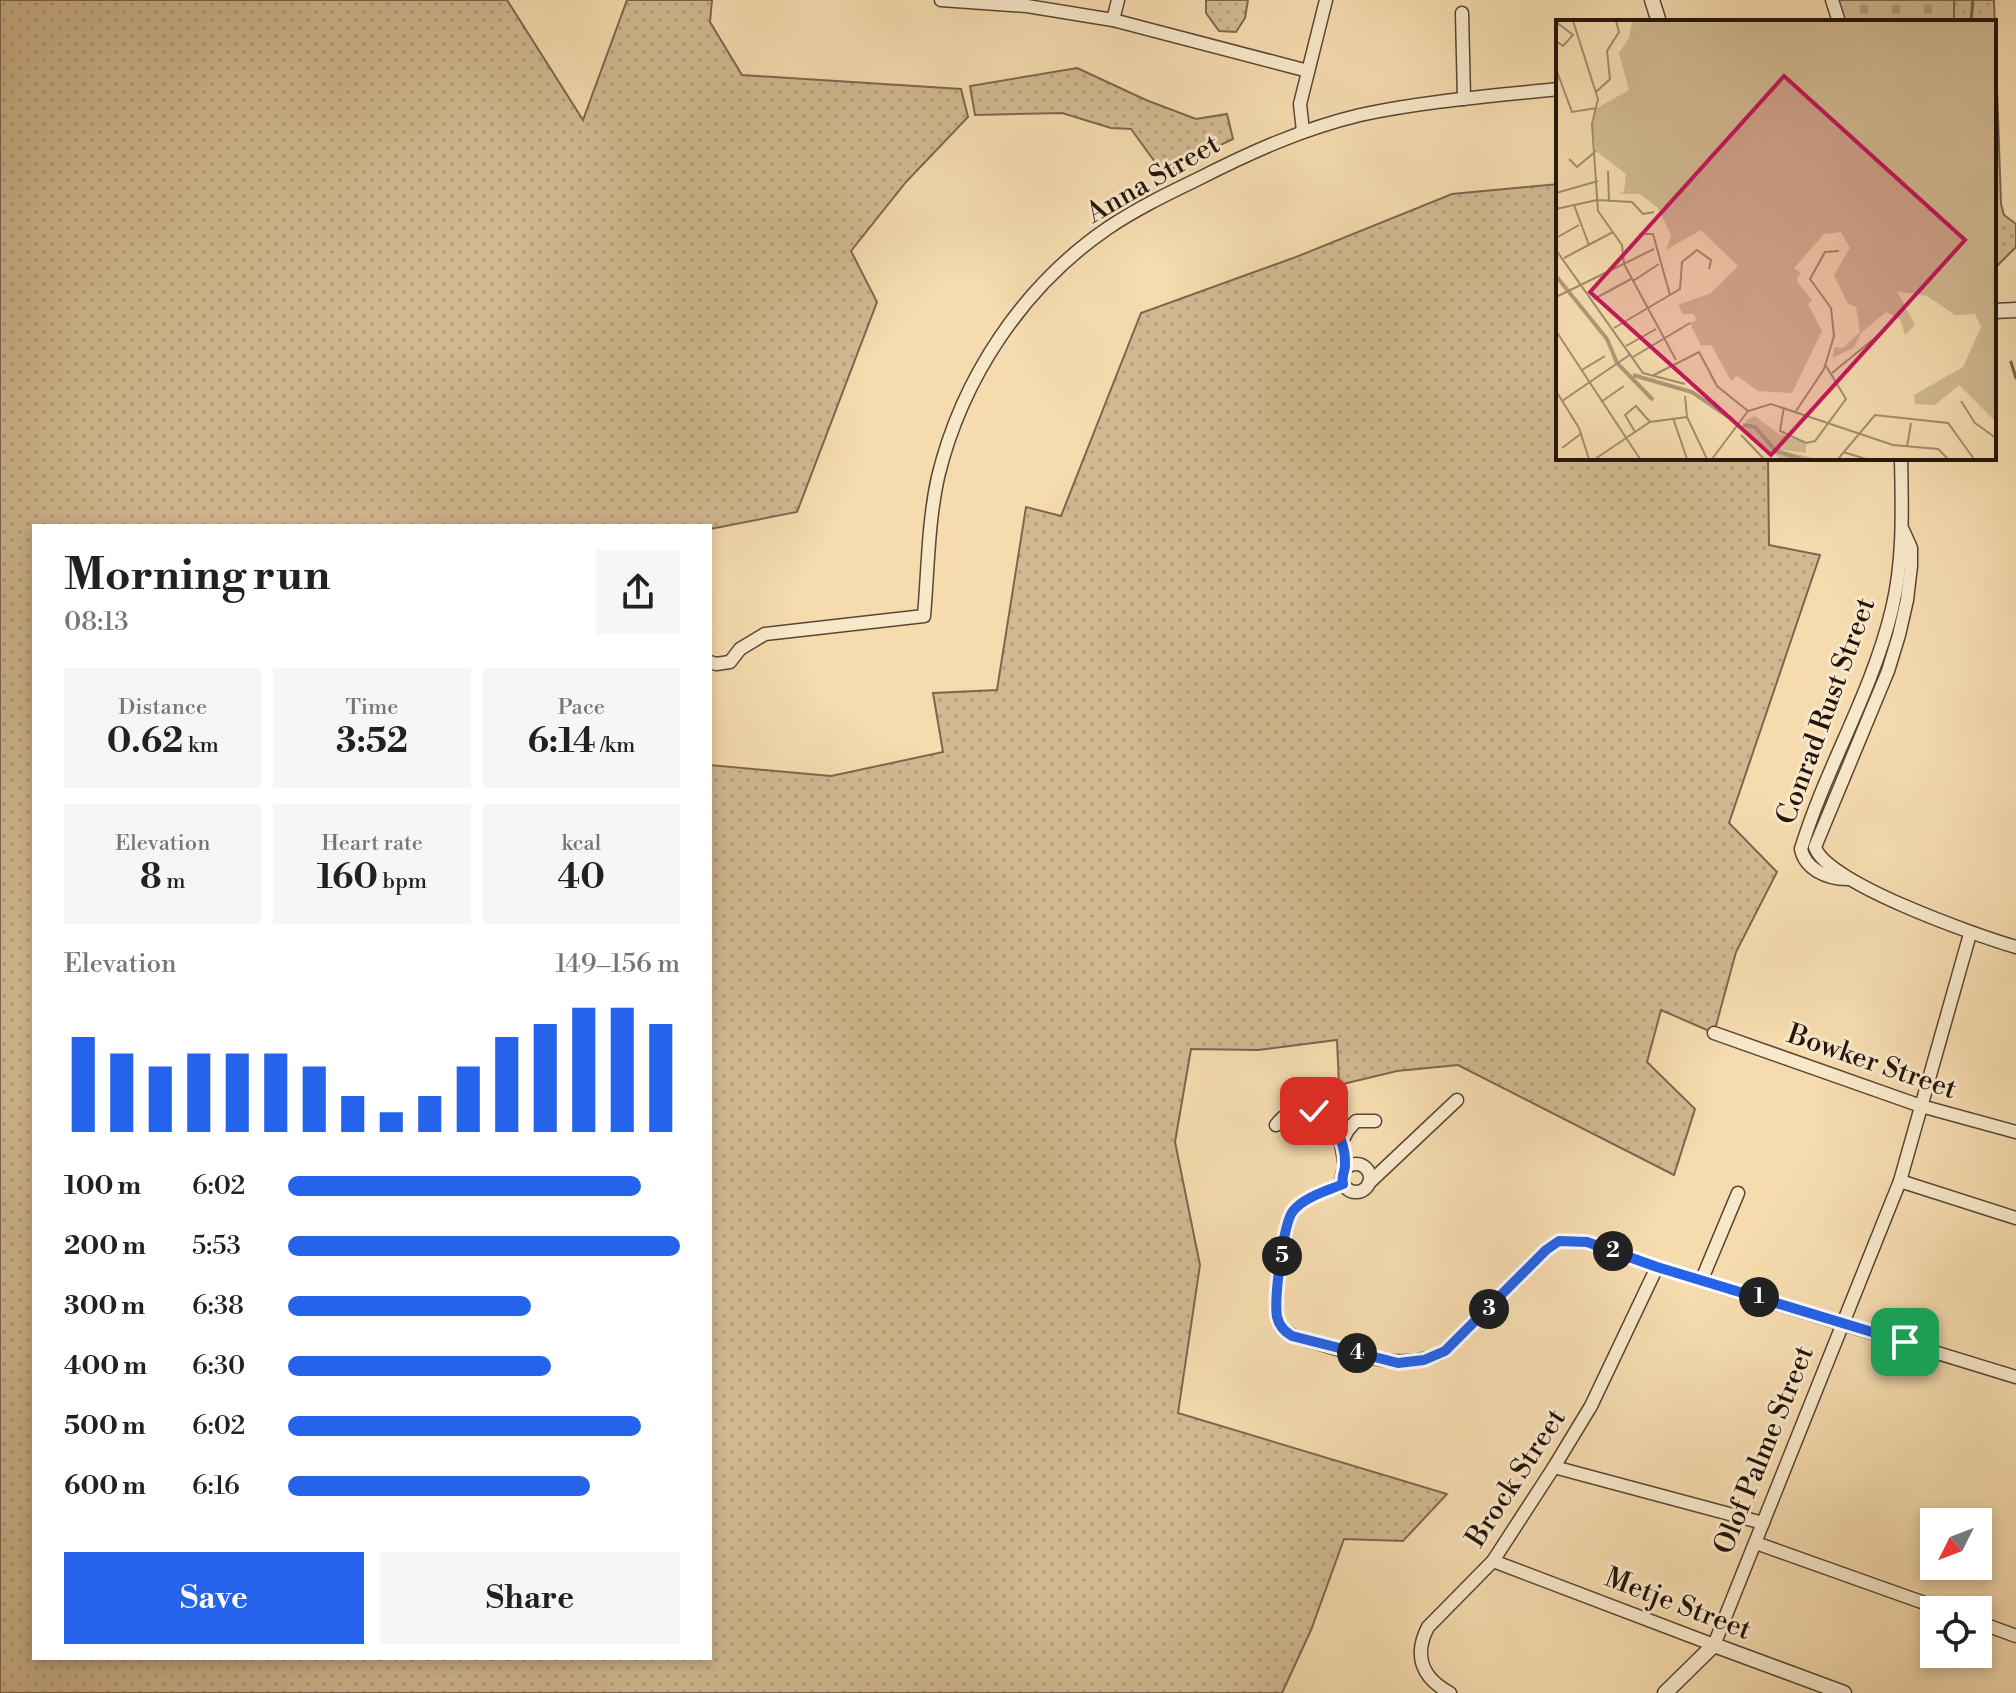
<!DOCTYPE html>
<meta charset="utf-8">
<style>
:root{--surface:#fff;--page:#f6f6f6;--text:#202124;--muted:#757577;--accent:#2563eb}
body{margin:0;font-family:"Libre Bodoni",serif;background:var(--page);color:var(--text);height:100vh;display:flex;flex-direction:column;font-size:30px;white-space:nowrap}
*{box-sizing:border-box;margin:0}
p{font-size:26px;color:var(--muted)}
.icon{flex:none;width:44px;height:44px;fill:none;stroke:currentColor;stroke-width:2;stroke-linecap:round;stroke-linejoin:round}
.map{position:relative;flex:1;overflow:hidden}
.details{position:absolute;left:32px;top:524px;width:680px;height:1136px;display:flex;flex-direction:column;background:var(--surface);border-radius:0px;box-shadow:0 4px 12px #0003}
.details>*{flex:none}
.needle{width:52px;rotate:228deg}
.buttons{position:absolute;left:1920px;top:1508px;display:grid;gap:16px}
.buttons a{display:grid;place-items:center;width:72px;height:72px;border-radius:0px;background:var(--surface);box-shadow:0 4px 12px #0003;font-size:40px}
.pin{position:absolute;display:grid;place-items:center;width:68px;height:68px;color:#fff;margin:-34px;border-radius:16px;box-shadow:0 4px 12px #0006}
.km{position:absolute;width:40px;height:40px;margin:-20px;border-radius:50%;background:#222;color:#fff;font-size:22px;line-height:40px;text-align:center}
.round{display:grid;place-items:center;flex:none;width:84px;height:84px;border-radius:0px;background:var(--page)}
.summary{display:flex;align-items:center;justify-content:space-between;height:136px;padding:0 32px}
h1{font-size:44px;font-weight:800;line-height:60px}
.metrics{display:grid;grid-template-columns:repeat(3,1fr);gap:12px;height:136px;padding:8px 32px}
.metrics div{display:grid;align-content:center;border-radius:0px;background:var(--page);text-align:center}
.metrics b{font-size:34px;font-weight:800}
.metrics small{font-size:22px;font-weight:400}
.metrics p{font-size:22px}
.chart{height:224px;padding:16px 32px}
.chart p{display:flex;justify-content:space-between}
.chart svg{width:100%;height:144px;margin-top:8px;stroke:var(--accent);stroke-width:6}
.action{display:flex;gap:16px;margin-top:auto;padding:16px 32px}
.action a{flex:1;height:92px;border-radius:0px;background:var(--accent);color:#fff;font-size:32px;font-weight:800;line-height:92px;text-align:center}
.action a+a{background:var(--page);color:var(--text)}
ul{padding:0 32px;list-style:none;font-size:26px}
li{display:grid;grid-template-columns:128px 96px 1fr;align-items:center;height:60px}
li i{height:20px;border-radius:10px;background:var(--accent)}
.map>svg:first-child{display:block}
.green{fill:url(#green-dots);stroke:#7c674e;stroke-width:2}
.cemetery{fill:url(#cemetery-stones);stroke:#7c674e;stroke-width:2}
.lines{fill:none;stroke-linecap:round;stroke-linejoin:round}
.stream{stroke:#77644c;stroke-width:3}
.minor-casing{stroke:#594634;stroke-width:15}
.tertiary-casing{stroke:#594634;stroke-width:17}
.minor{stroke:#f8e8ca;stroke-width:12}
.tertiary{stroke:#f8e8ca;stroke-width:14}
.route-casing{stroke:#fff;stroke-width:16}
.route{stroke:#2563eb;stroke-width:10}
.labels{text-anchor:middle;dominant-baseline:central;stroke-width:6;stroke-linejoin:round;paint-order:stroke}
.street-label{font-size:28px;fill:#25150b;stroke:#f8e8ca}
.inset-river{fill:none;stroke:#ae9877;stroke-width:4}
.inset-road{fill:none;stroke:#a28c6d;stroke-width:2}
.view{fill:#c2185b;fill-opacity:0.15;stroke:#c2185b;stroke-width:4}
.inset-edge{fill:none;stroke:#25150b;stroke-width:4}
</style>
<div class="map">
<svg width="2016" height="1693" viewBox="0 0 2016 1693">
<defs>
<pattern id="green-dots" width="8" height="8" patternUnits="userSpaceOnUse" patternTransform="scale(2)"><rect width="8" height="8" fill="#d2b992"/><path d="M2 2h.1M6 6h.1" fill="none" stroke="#b49e7d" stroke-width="1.8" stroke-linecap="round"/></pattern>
<pattern id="cemetery-stones" width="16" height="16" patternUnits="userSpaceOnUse" patternTransform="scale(2)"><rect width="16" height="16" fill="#d2b992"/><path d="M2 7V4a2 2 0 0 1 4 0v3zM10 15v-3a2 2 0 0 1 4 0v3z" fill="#b49e7d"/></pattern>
</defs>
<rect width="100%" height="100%" fill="#f5dbae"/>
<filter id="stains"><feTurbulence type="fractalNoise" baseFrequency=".0025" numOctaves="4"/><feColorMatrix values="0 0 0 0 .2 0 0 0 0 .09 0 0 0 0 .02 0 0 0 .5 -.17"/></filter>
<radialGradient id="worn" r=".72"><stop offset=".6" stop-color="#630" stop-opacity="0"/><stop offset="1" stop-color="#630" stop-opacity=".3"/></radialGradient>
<g class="green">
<polygon points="0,0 507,0 583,120 627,0 712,0 710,22 742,75 961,89 968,117 906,182 851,251 877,302 797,512 710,529 710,526 34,526 34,1658 710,1658 710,765 831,776 943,752 933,693 997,690 1026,507 1061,516 1141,313 1296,257 1452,194 1558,184 1558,458 1768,458 1769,545 1820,555 1729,823 1777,872 1736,952 1714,1033 1661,1010 1647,1062 1695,1109 1674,1175 1458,1065 1397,1071 1339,1085 1337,1040 1258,1050 1191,1049 1175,1142 1200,1265 1178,1413 1447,1494 1403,1541 1344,1539 1311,1630 1282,1693 0,1693"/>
<polygon points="1206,0 1248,0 1245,18 1236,32 1219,31 1206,13"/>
<polygon points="1954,0 1994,0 2001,204 2004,215 2016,224 2016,247 1994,269 1994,22 1954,22"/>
<polygon points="1077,68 1146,100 1196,119 1227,114 1233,139 1163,173 1131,129 1111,128 1062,113 975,115 970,86"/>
</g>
<polygon class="cemetery" points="1837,0 1954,0 1954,22 1845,22"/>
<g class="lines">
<g class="stream">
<polyline points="1971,22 1973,0"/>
<polyline points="2011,362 2016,378"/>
</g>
<defs>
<g id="minor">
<polyline points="941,0 1027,6 1113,20 1308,71"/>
<polyline points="1832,0 1839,22"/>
<polyline points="1462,13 1464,99"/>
<polyline points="1113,20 1118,0"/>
<polyline points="1303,131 1300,104 1326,0"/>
<path d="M1903,530L1911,548V566L1907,600L1899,635L1888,671L1815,847C1826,883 1978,936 2016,947"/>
<path d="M710,662L716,664L730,662L740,649L765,634L924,616C928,570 928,522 938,477C962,378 1023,286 1108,228C1136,209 1167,194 1198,179C1251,152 1302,129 1360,115C1425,101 1492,96 1558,89"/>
<path d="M1847,879C1827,879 1805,869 1801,849C1826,767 1872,693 1892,609C1904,559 1902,509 1901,458"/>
<polyline points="1714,1033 1921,1106 2016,1132"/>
<path d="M1276,1125C1293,1103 1320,1104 1336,1129C1342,1140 1343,1155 1345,1168"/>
<polyline points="1341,1143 1348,1130 1356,1121 1375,1121"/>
<circle cx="1356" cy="1178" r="14"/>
<polyline points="1900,1181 2016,1218"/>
<polyline points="1369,1183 1457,1100"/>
<path d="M1343,1184C1327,1191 1304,1197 1293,1211C1283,1225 1274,1300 1277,1317C1279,1329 1289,1334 1299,1338C1343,1349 1403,1376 1445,1351L1546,1250L1559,1241L1587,1242L1657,1267L2016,1377"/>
<polyline points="1702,1279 1738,1193"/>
<polyline points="1554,1467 1763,1523"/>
<polyline points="1756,1543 1944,1610"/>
<polyline points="1493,1561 1714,1645 1900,1181 1970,934"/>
<polyline points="1978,1622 2016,1636"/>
<path d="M1450,1693C1422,1678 1413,1656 1428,1627L1493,1561L1554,1467L1591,1406L1657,1267"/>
</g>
<g id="tertiary">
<polyline points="1652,0 1659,22"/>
<polyline points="1994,311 2016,310"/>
<polyline points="1665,1693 1714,1645 1844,1693"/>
</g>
</defs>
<use href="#minor" class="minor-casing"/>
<use href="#tertiary" class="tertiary-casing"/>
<use href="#minor" class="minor"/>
<use href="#tertiary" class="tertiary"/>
</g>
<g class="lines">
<defs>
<path id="route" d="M1314,1111C1334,1122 1346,1141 1345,1165C1345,1172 1341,1176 1343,1184C1327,1191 1304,1197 1293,1211C1283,1224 1274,1299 1277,1317C1279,1325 1285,1332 1292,1336L1398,1363L1424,1360L1445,1351L1546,1250L1559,1241L1587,1242L1657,1267L1905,1342"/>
</defs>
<use href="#route" class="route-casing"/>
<use href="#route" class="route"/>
</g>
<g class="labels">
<g class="street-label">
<text transform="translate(1153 179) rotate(-30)">Anna Street</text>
<text transform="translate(1826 711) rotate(-70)">Conrad Rust Street</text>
<text transform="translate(1872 1062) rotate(19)">Bowker Street</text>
<text transform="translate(1764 1450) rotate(-68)">Olof Palme Street</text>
<text transform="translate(1516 1478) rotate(-57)">Brock Street</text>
<text transform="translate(1678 1604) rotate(21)">Metje Street</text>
</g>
</g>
<g transform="translate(1556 20)">
<rect width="440" height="440" fill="#f5dbae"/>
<path d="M76,1H440V402L403,365L379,385L359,384L358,375L407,347L425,307L419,294L399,295L371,276L341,271L359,305L349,315L344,299L330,292L305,313L298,328L276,338L279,327L287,328L304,312L300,287L292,284L278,255L294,228L285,212L268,214L238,248L245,253L240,260L256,280L252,284L266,311L236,373L202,371L181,356L175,361L155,325L145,326L134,303L141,300L137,294H127L122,285L155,273L182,246L145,210L110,230L115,215L102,188L84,174H63L68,172L70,154L40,131L36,107L41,88L73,70L63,33L73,18ZM199,396L224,415L216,424L228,431L262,439H225L189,412L190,400Z" fill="#d2b992"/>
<path d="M225,414L250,423V433L221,429L216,424Z" fill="#d2b992"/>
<path class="inset-river" d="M0,256L51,319L61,343L97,380M77,355L136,372L177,400M187,405L199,407L220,431L245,439"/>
<path class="inset-road" d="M17,1L42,79L36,104L42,191L66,225L68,244L120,340M0,2L17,15L7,26L0,21M0,49L16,92L41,88M40,72L54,59L51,31L63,12L60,1M13,139L21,147L40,131M52,151L53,182M0,173L42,161M18,185L33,225M0,189L41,180L76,182L87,194L98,192M83,214H97L114,275M0,218L23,205M0,230L87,353L129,364M8,238L57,212M77,261L103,244M0,277L98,229M38,279L75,259M58,308L124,269L126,242L141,230L155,240L153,249M0,311L84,439M70,326L100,309M77,337L134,303M26,350L49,336M276,353L331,308M96,356L143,332L161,366L192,391M0,371L23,408L33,439M129,376L131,397L151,439M6,381L75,334M405,381L419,403L440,418M45,382L68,366M228,387L224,411L250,423L259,421L290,379L270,346M240,391L268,349L278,316L275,288L254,259L269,232L283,231M117,398L131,439M79,412L69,395L80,386L94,402M185,415L208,439M351,427L355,403M6,428L26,413M287,432L310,439M39,439L94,402L131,397M156,439L192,391L215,384L337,425L382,429L392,439M282,439L319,395L392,403L418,439"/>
<path class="view" d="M228,56L409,220L215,435L34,272Z"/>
<rect width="440" height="440" class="inset-edge"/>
</g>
<rect width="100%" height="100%" filter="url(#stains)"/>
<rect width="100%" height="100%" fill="url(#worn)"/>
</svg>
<div class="buttons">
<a><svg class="needle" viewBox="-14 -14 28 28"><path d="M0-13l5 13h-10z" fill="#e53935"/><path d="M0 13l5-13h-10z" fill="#757577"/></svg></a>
<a><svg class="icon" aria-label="locate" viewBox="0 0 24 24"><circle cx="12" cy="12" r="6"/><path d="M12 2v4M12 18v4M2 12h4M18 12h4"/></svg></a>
</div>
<div class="pin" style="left:1905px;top:1342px;background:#1e9e55"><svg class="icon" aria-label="arrive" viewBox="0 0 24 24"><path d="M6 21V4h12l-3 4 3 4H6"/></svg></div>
<div class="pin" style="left:1314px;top:1111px;background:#d93025"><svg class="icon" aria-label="check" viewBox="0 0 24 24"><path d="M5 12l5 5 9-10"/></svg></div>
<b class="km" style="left:1759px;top:1297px">1</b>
<b class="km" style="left:1613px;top:1251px">2</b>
<b class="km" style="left:1489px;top:1309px">3</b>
<b class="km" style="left:1357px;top:1353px">4</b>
<b class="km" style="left:1282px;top:1256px">5</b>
<section class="details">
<div class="summary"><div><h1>Morning run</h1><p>08:13</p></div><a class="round"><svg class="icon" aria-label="share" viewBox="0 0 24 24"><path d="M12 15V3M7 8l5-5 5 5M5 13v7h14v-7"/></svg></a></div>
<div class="metrics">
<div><p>Distance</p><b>0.62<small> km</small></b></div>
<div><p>Time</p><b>3:52</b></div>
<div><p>Pace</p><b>6:14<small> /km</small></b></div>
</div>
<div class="metrics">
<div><p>Elevation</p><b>8<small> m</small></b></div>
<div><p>Heart rate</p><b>160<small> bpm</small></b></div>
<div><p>kcal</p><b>40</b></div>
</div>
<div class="chart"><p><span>Elevation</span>149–156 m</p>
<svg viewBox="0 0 160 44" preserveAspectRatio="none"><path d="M5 44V15M15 44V20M25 44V24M35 44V20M45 44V20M55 44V20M65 44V24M75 44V33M85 44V38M95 44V33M105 44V24M115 44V15M125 44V11M135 44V6M145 44V6M155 44V11"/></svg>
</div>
<ul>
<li><b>100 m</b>6:02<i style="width:90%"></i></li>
<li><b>200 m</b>5:53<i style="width:100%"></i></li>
<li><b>300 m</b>6:38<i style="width:62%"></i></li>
<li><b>400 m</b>6:30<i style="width:67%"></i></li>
<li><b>500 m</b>6:02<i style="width:90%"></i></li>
<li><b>600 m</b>6:16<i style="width:77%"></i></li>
</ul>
<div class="action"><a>Save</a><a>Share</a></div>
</section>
</div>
